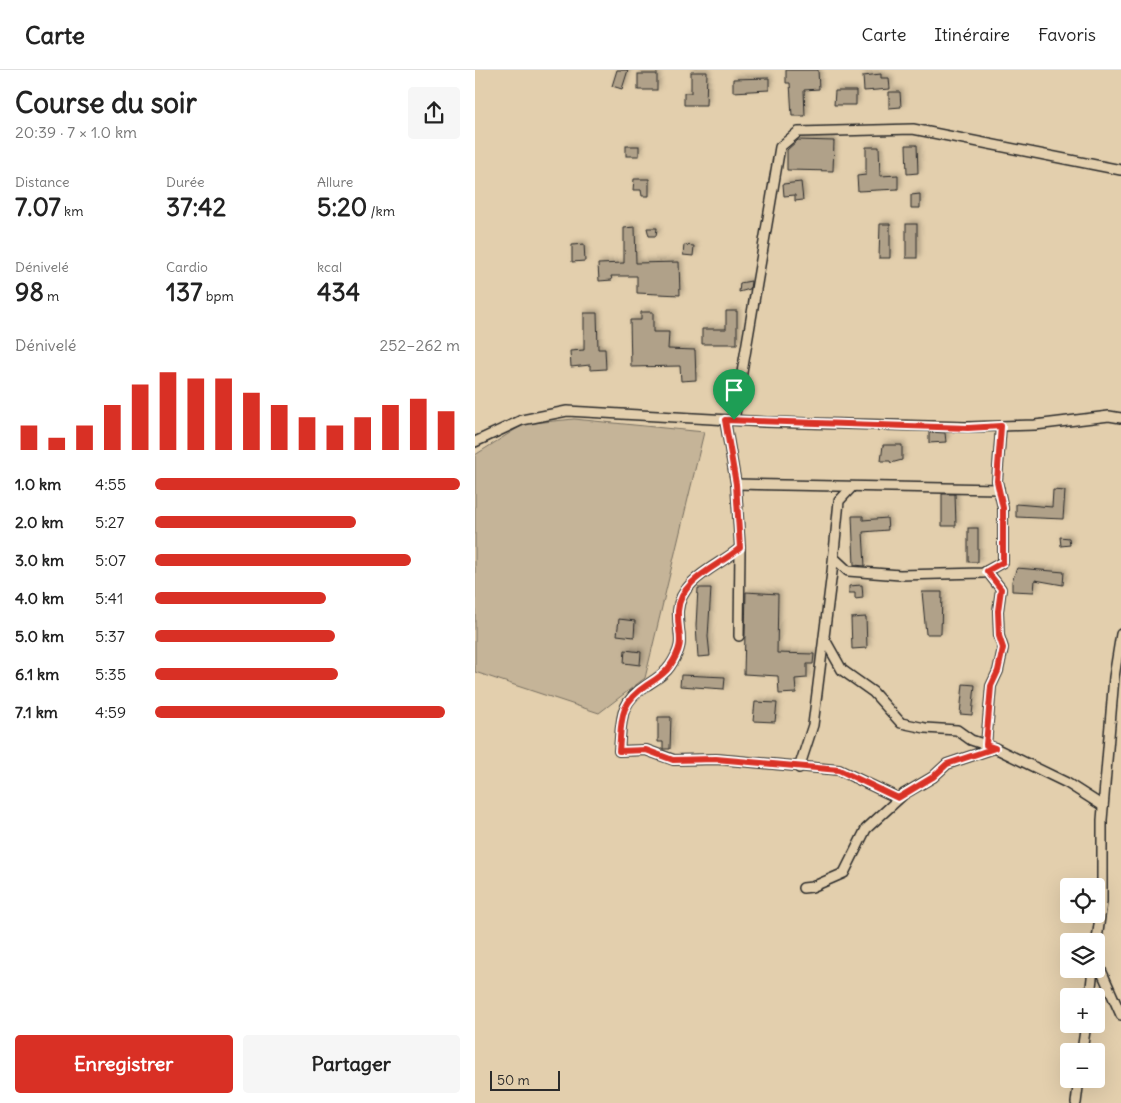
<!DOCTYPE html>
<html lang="fr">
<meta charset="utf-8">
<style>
:root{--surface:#fff;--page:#f6f6f6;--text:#222;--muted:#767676;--line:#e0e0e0;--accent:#d93025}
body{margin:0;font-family:Delius,sans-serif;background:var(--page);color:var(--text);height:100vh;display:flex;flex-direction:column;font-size:19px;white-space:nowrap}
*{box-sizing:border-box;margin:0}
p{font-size:16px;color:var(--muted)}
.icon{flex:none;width:28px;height:28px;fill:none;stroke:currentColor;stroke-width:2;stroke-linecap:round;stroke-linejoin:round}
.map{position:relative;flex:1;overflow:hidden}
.side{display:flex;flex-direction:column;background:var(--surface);width:475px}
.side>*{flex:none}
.tools{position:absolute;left:585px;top:808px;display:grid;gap:10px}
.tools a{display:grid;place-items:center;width:45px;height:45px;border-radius:5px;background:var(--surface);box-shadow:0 5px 20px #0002;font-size:25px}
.scale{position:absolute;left:15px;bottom:12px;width:70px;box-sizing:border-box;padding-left:5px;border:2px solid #2b2b2b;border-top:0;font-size:14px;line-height:18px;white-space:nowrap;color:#2b2b2b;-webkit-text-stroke:4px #e3cfad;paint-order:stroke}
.pin{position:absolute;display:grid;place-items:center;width:42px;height:42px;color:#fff;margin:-51px -21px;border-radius:50% 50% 50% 0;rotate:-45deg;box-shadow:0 0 5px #0007}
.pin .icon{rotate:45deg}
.round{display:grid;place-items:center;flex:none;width:52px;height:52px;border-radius:5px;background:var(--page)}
.overview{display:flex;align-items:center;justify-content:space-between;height:85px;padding:0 15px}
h1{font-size:28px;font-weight:800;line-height:38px}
.metrics{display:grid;grid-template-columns:repeat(3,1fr);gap:8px;height:85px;padding:5px 15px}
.metrics div{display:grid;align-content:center}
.metrics b{font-size:25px;font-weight:800}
.metrics small{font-size:14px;font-weight:400}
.metrics p{font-size:14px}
.chart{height:140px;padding:10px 15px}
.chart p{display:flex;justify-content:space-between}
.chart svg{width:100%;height:90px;margin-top:5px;stroke:var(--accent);stroke-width:6}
.button{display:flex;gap:10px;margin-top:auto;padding:10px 15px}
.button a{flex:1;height:58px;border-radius:5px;background:var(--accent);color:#fff;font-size:20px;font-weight:800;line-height:58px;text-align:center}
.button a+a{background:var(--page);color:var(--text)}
ul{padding:0 15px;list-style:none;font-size:16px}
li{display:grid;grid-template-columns:80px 60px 1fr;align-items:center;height:38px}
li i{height:12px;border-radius:6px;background:var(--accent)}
header{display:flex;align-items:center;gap:30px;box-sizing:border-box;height:70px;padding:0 25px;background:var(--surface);border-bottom:1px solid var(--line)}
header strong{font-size:24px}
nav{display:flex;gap:28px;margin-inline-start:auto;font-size:18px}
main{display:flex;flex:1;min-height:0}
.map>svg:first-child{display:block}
.green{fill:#c5b498;stroke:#787062}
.building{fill:#b0a189;stroke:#2b2b2b;filter:url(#shadow)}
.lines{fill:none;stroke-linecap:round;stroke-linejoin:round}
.minor-casing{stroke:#2b2b2b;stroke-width:12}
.minor{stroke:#e3cfad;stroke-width:9}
.route-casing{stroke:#fff;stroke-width:10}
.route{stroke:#d93025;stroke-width:6}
</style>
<header>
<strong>Carte</strong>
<nav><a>Carte</a><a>Itinéraire</a><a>Favoris</a></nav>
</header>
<main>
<section class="side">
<div class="overview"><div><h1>Course du soir</h1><p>20:39 · 7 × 1.0 km</p></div><a class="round"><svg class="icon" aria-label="share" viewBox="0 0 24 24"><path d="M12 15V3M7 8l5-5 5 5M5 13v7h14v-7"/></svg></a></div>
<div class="metrics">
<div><p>Distance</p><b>7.07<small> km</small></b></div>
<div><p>Durée</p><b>37:42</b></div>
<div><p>Allure</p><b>5:20<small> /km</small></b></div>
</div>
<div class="metrics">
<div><p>Dénivelé</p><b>98<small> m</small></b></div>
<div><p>Cardio</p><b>137<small> bpm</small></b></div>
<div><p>kcal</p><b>434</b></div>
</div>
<div class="chart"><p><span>Dénivelé</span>252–262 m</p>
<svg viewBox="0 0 160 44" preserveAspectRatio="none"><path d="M5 44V32M15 44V38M25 44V32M35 44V22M45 44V12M55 44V6M65 44V9M75 44V9M85 44V16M95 44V22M105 44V28M115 44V32M125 44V28M135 44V22M145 44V19M155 44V25"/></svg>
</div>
<ul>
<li><b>1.0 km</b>4:55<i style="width:100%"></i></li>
<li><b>2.0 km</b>5:27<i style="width:66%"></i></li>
<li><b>3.0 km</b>5:07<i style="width:84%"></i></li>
<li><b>4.0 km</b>5:41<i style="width:56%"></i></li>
<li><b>5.0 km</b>5:37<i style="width:59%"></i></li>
<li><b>6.1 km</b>5:35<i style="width:60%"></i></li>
<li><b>7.1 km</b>4:59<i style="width:95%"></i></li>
</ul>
<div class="button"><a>Enregistrer</a><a>Partager</a></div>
</section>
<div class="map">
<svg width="646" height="1033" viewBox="0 0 646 1033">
<defs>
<filter id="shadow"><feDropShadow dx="2.5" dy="-2.5" stdDeviation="2.5" flood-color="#0004"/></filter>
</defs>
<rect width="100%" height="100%" fill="#e3cfad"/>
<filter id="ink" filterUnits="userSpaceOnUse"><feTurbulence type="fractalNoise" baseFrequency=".02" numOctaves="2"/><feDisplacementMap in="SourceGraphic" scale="10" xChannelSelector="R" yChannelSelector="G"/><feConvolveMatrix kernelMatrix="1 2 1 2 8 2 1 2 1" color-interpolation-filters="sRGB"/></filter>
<g filter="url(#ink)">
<polygon class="green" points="99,349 229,362 170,608 124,643 0,602 0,385 49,354"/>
<g class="building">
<polygon points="142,0 153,0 147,19 137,16"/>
<polygon points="311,0 343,0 344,19 329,20 330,46 317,46 315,13 311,13"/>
<polygon points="216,2 232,2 231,35 209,35 209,23 216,23"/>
<rect x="163" y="4" width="19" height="16"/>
<polygon points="406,4 406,8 414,8 415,19 389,21 388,6"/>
<polygon points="294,8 294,20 258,22 258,9"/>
<polygon points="360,21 381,21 381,35 359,35"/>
<polygon points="414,22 425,22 426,37 414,38"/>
<polygon points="323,70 359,71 358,101 312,100 312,80"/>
<polygon points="431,75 442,75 443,103 432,104"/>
<rect x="151" y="76" width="13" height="10"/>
<polygon points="391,77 404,77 405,106 423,105 423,119 383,121 382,106 391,105"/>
<polygon points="159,109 174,109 174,126 167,126 166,120 158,120"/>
<polygon points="326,112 328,130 320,131 320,125 309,126 308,114"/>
<polygon points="445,124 445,138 436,138 436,125"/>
<polygon points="405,154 415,154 415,188 404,188"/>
<rect x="431" y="154" width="11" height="34"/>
<polygon points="160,157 161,193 204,192 205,225 162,223 162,206 136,206 137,210 124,211 123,194 149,193 149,158"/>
<polygon points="172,158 182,158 181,166 174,166"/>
<polygon points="109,174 110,191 97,192 97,175"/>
<polygon points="209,175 219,176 218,186 208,185"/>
<polygon points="276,211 275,219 264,222 265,213"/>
<polygon points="251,241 262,241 262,274 227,274 227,259 251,259"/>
<polygon points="166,242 178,242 178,262 194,262 193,279 220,280 221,310 206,311 205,296 156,297 155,250 166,250"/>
<polygon points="109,243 122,243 123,279 130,279 131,299 115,300 115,295 96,297 95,281 109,280"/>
<polygon points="454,362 470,363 471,372 454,373"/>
<polygon points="408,375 427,375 427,390 416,393 415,391 406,391"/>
<polygon points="578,420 590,421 588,449 541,447 541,434 577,437"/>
<polygon points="467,424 480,424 481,456 467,456"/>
<polygon points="377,446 388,446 388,450 412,448 413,460 388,462 390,496 379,495"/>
<rect x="493" y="458" width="10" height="34"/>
<polygon points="585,467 594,468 595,475 586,476"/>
<polygon points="542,498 589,502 588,515 560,510 559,522 537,521 537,511"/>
<polygon points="387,515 388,528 380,529 380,523 374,523 374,516"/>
<polygon points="223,518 236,518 233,567 235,586 223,587 221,556"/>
<polygon points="271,522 303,524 302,583 339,584 338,594 332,594 332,608 320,609 321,623 304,624 303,606 269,604"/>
<polygon points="447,522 467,522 466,564 451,564"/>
<polygon points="391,547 392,578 377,579 376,548"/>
<polygon points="144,549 160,551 159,567 142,565"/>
<polygon points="150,580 166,582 165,595 149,593"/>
<polygon points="206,605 250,607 249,619 205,616"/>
<polygon points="488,614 500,615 497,645 485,644"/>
<polygon points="280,632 302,633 300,652 278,651"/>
<polygon points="183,647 196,647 195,679 188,679 188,672 183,672"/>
</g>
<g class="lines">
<defs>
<g id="minor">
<polyline points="250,350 261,414 265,478 264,566"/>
<polyline points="259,350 305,77 323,62 438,59 646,100"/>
<polyline points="0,372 47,350 92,341 291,352 493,357 560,355 634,346 646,348"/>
<polyline points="261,414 524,419"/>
<path d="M265,478C244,496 205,509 203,541C202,566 212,571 195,596C190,604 180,610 172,615C143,633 147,650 144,681L171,680L199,690L241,689L364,700L423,728"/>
<polyline points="359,488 373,501 425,505 508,503 528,492 528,438 522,411 526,356"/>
<polyline points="349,568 367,600 398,622 426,653 450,658 482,660 496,670 520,678 592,713 628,736"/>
<polyline points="511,675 516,616 523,601 528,578 524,566 523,541 526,519 512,501"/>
<polyline points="324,698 338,655 357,502 364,431 377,417"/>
<polyline points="328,818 337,817 369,803 391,759 429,724 458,707 472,694 520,678"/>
<polyline points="621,877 627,832 627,750 639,607 646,564"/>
<polyline points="621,889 646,945"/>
<polyline points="615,926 618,899"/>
<polyline points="607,981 611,954"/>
<polyline points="601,1033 604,1009"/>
</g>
</defs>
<use href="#minor" class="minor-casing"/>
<use href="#minor" class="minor"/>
</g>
</g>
<g class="lines" filter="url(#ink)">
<defs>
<path id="route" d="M250,350L493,358L526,356L522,411L528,438V492L512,501L526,519L523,541L524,566L528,578L523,601L516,616L511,675L520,678L472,694L458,707L423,728L364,700L241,689L198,690L171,680L144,681C147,650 143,634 172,615C180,610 190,604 195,596C212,571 202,566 203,541C205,509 244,496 265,478L261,414Z"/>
</defs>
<use href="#route" class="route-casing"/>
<use href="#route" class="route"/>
</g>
</svg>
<div class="tools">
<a><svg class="icon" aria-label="locate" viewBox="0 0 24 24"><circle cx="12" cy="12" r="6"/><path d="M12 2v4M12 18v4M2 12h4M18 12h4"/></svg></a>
<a><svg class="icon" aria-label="layers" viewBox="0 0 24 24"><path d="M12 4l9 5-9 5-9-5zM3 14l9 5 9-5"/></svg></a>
<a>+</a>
<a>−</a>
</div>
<div class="scale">50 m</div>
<div class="pin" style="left:259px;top:350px;background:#1e9e55"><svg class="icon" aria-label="arrive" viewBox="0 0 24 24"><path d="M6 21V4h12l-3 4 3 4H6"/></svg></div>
</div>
</main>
